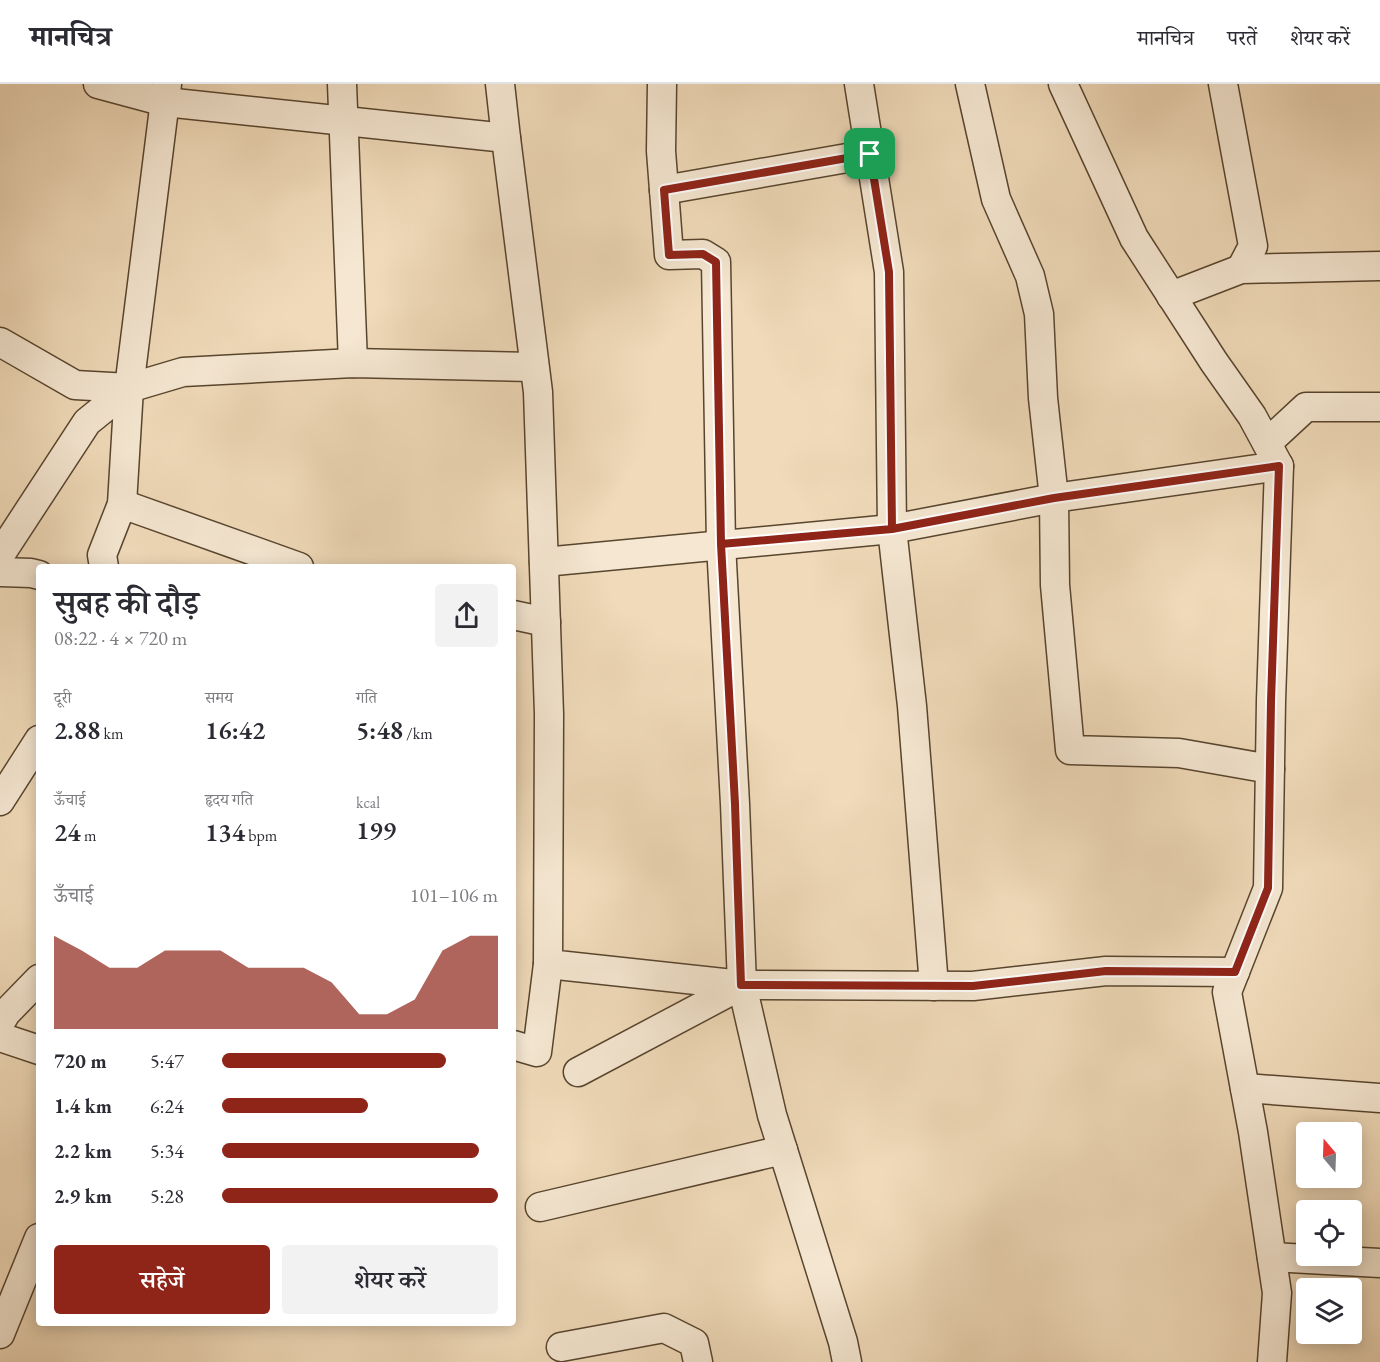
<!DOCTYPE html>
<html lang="hi">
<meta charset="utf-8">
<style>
:root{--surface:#fff;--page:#f2f2f3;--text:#2b2b33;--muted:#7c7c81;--line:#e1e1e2;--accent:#8f2418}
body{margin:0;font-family:"EB Garamond","Noto Serif Devanagari",serif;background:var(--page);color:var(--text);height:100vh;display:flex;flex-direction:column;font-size:22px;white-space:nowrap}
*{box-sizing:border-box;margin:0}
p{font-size:20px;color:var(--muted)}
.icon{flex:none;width:33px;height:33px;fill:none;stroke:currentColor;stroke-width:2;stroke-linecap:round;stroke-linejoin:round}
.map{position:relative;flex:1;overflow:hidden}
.sheet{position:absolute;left:36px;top:480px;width:480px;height:762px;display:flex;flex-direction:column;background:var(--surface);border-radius:6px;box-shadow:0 3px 15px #0003}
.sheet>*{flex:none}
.needle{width:39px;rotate:341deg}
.buttons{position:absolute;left:1296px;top:1038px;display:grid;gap:12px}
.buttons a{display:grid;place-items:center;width:66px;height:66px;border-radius:6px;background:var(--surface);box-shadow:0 3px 15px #0003;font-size:30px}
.pin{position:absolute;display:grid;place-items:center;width:51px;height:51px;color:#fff;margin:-26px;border-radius:12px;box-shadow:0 3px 9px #0006}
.round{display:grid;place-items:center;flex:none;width:63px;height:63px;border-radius:6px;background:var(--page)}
.overview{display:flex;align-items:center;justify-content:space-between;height:102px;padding:0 18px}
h1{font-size:33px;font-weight:600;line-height:45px}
.stats{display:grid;grid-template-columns:repeat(3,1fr);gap:9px;height:102px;padding:6px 18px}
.stats div{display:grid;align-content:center}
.stats b{font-size:26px;font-weight:600}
.stats small{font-size:16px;font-weight:400}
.stats p{font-size:16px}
.chart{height:168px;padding:12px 18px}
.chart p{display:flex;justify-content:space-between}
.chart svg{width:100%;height:108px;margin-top:6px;fill:var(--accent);opacity:.7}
.primary-button{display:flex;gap:12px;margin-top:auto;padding:12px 18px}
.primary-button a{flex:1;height:69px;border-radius:6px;background:var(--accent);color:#fff;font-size:24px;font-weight:600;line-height:69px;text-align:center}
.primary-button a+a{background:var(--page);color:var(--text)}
ul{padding:0 18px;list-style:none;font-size:20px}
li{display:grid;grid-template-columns:96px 72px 1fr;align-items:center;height:45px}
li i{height:15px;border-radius:8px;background:var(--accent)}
header{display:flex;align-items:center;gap:36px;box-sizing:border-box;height:84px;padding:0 30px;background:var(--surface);border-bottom:2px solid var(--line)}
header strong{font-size:28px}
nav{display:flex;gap:33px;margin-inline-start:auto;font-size:21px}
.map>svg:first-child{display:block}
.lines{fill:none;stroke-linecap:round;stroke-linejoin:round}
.street-casing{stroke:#58452e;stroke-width:31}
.street{stroke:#f5e7d2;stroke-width:28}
.route-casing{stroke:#fff;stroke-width:12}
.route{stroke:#8f2418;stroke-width:8}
</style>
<header>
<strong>मानचित्र</strong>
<nav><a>मानचित्र</a><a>परतें</a><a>शेयर करें</a></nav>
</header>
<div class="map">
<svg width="1380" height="1278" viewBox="0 0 1380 1278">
<rect width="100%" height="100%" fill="#f0dab9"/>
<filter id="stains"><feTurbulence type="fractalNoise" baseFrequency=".00333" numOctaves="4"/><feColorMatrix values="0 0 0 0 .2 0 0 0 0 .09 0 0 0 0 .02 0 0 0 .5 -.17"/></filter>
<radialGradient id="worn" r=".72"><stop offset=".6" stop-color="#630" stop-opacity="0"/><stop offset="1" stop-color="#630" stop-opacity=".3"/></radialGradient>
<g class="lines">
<defs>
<g id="street">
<polyline points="98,0 165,18 506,54 538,308 549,630 548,880 742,901 973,902 1106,887 1235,888"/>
<polyline points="342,0 353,279"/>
<polyline points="500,0 506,54"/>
<polyline points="662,0 661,67 669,171 703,170 716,178 721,460 735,720 742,901 772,1031 843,1258 847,1278"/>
<polyline points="859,0 889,188 892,445 912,622 934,902"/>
<polyline points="970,0 996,115 1030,192 1039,230 1043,314 1054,414 1055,501 1070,666 1179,669 1270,685"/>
<polyline points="1063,0 1134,154 1214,278 1252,332 1279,382 1271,617 1268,804 1227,908 1253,1048 1277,1209 1272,1278"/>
<polyline points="1223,0 1253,162 1241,185"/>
<polyline points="664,106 870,70"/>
<polyline points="1171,212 1241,185 1380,182"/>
<polyline points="0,258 75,301 129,304 183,288 353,279 534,283"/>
<polyline points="1267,359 1306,323 1380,323"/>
<polyline points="122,420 299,483"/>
<polyline points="0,471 87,338 129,304"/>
<polyline points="544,478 892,445 1054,414 1279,382"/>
<polyline points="104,483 102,471 122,420 129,304 167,0"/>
<polyline points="0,488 31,489 39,491"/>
<polyline points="513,531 546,538"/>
<polyline points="0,717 39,656"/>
<polyline points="0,939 6,929 39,895"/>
<polyline points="0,953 39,966"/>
<polyline points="513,961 537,968 548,880"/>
<polyline points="578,988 742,901"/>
<polyline points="1245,1004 1380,1014"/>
<polyline points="540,1123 783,1066"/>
<polyline points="1272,1173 1380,1179"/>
<polyline points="0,1250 39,1154"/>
<polyline points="561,1263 664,1244 694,1259 698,1278"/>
</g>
</defs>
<use href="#street" class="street-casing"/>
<use href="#street" class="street"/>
</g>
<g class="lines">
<defs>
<polyline id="route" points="870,70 889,188 892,445 721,460 735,720 741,901 973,902 1106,887 1235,888 1268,804 1271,617 1279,382 1054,414 892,445 721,460 716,178 703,170 669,171 664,106 870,70"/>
</defs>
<use href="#route" class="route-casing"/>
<use href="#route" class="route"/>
</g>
<rect width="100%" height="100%" filter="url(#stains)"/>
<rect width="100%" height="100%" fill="url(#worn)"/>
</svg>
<div class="buttons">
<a><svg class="needle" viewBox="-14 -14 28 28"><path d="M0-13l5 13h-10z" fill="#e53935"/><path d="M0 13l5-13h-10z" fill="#7c7c81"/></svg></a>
<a><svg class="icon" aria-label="locate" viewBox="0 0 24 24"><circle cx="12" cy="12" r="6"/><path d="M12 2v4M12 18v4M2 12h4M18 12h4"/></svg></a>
<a><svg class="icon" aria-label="layers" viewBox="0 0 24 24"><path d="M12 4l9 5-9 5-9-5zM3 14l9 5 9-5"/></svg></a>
</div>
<div class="pin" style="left:870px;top:70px;background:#1e9e55"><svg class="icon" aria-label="arrive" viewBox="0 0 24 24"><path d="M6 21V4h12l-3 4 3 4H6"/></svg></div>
<section class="sheet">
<div class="overview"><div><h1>सुबह की दौड़</h1><p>08:22 · 4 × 720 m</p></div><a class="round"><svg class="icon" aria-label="share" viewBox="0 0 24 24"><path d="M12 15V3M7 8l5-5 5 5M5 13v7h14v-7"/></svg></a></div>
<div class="stats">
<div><p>दूरी</p><b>2.88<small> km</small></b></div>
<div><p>समय</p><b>16:42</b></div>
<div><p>गति</p><b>5:48<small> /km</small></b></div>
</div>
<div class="stats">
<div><p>ऊँचाई</p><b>24<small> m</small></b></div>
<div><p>हृदय गति</p><b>134<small> bpm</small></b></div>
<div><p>kcal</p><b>199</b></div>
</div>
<div class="chart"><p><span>ऊँचाई</span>101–106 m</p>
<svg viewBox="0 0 160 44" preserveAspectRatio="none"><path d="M0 44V6L10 12L20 19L30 19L40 12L50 12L60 12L70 19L80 19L90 19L100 25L110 38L120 38L130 32L140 12L150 6L160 6V44z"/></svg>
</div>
<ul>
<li><b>720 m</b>5:47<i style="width:81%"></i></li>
<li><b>1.4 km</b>6:24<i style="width:53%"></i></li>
<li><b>2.2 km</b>5:34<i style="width:93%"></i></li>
<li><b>2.9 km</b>5:28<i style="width:100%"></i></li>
</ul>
<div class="primary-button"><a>सहेजें</a><a>शेयर करें</a></div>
</section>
</div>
